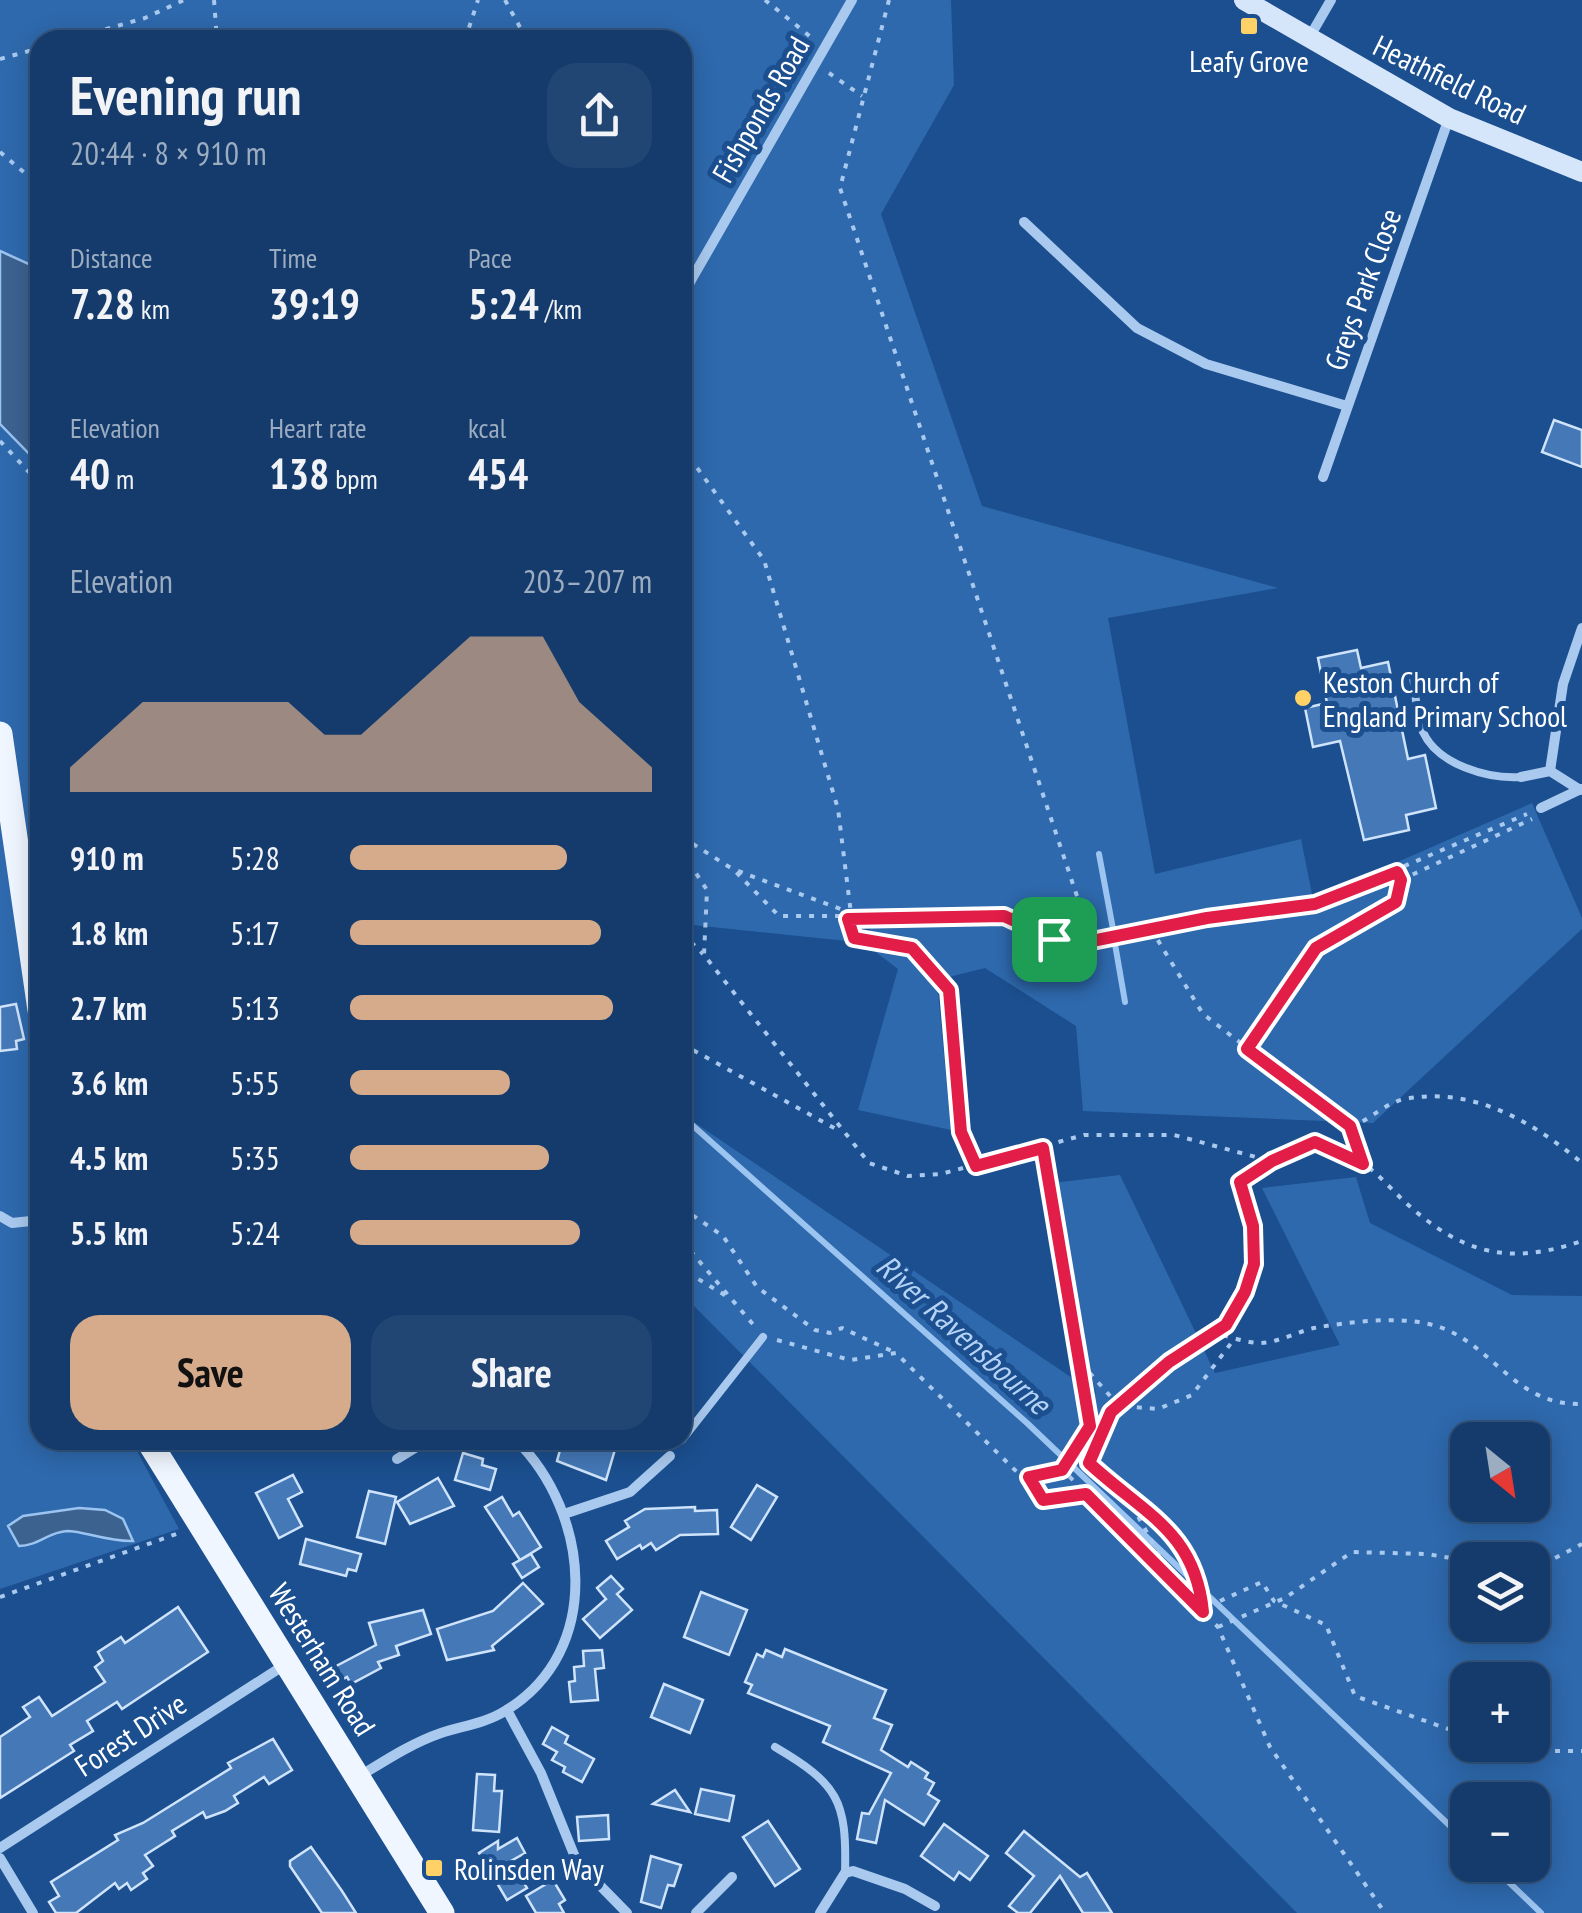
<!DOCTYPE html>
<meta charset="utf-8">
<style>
:root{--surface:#143b6b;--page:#214673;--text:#f1f3f6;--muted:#9dadc1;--line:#33557e;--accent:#d6ab8b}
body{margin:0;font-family:"PT Sans Narrow",sans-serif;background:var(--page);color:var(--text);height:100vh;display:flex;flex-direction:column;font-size:38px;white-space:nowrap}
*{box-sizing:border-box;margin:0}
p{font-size:32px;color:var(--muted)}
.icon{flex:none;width:55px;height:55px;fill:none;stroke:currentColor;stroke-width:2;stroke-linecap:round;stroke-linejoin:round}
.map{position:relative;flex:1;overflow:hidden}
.drawer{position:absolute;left:30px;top:30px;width:662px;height:1420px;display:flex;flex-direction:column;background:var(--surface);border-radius:30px;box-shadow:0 5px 25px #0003,0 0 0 2px var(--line)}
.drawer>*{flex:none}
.needle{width:65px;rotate:150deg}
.fabs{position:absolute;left:1450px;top:1422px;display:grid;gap:20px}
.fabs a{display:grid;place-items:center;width:100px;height:100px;border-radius:20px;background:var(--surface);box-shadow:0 5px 25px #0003,0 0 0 2px var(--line);font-size:50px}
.pin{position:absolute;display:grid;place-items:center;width:85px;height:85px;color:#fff;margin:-42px;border-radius:20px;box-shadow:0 5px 15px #0006}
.round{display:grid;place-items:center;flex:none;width:105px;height:105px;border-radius:30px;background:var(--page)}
.headline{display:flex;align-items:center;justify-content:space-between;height:170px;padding:0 40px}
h1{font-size:55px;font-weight:700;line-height:75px}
.figures{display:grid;grid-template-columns:repeat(3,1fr);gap:15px;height:170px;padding:10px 40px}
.figures div{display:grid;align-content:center}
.figures b{font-size:42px;font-weight:700}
.figures small{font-size:28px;font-weight:400}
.figures p{font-size:28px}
.chart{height:280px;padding:20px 40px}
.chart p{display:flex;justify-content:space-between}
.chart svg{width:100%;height:180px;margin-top:10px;fill:var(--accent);opacity:.7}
.cta{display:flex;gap:20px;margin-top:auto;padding:20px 40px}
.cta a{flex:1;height:115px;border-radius:30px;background:var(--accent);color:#111;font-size:40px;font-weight:700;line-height:115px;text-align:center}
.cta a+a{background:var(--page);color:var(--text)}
ul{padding:0 40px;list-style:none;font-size:32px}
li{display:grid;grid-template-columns:160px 120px 1fr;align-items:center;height:75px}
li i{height:25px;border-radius:12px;background:var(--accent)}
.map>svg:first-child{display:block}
.green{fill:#2e69ad;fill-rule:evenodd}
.water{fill:#3c6290;stroke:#9cc4f0;stroke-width:2.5}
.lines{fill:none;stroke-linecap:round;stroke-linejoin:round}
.stream{stroke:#9cc4f0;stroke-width:6}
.building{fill:#4478b7;stroke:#cfe3fa;stroke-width:2.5}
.path{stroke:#a9c9ee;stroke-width:4;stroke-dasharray:5 8;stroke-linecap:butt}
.service{stroke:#a9c9ee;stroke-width:8}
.minor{stroke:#a9c9ee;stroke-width:10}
.secondary{stroke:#d6e6fa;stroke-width:20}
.primary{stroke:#f0f6ff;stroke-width:25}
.route-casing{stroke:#fff;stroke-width:20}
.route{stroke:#e11d48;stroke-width:12}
.poi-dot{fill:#ffd166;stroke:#1b4f8f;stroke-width:4}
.labels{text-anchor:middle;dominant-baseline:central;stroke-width:10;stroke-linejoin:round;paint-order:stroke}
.poi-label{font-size:30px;fill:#fff;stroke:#1b4f8f;text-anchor:start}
.street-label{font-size:30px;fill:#fff;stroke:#1b4f8f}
.water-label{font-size:32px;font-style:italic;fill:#b5d3f5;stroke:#1b4f8f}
</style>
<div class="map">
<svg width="1582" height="1913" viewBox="0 0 1582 1913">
<rect width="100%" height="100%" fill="#1b4f8f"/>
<g class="green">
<polygon points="0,0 951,0 954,85 881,214 982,506 1278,588 1108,618 1155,874 1301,839 1313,899 1532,803 1582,918 1582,929 1373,1123 1083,1111 1076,1026 985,968 937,980 951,1130 858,1110 898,969 869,947 871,913 846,911 847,941 683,924 682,40 40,40 40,269 0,251"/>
<polygon points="0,424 40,465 40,880 23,874 40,1168 40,1440 131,1440 179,1529 0,1589"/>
<path d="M682,1114L1096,1394L1044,1184L1120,1175L1215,1373L1340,1345L1262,1188L1356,1177L1370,1223L1512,1295L1582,1296V1913H1297L683,1295ZM1468,1440H1532V1505H1468ZM1468,1560H1532V1625H1468ZM1468,1680H1532V1745H1468ZM1468,1800H1532V1865H1468Z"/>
</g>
<g class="water">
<polygon points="0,251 40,269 40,465 0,424"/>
<path d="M79,1508L105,1510L123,1519L133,1541C108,1542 84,1531 67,1531C48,1532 38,1546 19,1546L8,1526L23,1516Z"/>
</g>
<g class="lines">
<g class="stream">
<polyline points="1099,854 1113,929"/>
<polyline points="1115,944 1125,1002"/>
<polyline points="682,1116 1027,1423 1468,1843"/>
<polyline points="1491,1865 1541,1913"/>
</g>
</g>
<g class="building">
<polygon points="1554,420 1582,430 1582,467 1542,452"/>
<polygon points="1357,650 1361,668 1388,662 1408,759 1425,755 1436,808 1406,815 1409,830 1364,840 1340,741 1313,747 1305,708 1327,703 1318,658"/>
<polygon points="16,1004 24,1039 16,1041 17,1049 0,1051 0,1007"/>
<polygon points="583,1440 616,1446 606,1480 557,1461 562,1443 580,1448"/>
<polygon points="463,1453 483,1459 482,1465 496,1469 490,1490 455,1480"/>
<polygon points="293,1475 302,1492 288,1499 302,1526 279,1538 256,1493"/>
<polygon points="438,1478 454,1506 410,1524 397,1502"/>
<polygon points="757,1485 777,1497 751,1540 731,1527"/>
<polygon points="369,1491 396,1497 385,1544 357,1537"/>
<polygon points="502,1497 513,1516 519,1512 541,1547 520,1560 485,1507"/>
<polygon points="695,1507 695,1511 717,1510 718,1534 680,1535 656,1550 651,1543 642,1549 640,1545 617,1559 606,1541 629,1527 625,1521 645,1509"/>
<polygon points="306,1539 361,1554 356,1571 348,1569 346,1576 300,1564"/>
<polygon points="531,1554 539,1567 522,1578 513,1564"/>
<polygon points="611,1576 623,1589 617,1594 632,1610 600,1638 583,1619 606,1599 597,1588"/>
<polygon points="523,1583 543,1604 492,1646 494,1650 447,1660 437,1629 493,1611"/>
<polygon points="701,1592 747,1610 729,1655 684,1637"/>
<polygon points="178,1607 208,1652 122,1709 117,1702 87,1721 93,1731 70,1745 74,1751 0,1798 0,1737 30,1717 23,1707 39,1697 52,1716 105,1682 95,1667 103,1661 98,1652 121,1637 125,1643"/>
<polygon points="423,1610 431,1634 396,1646 399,1655 378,1662 381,1668 351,1684 347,1677 332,1685 325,1672 376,1645 369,1623"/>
<polygon points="785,1649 886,1690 874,1718 892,1725 881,1750 908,1767 911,1762 928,1773 925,1778 934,1783 928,1794 939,1801 924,1825 885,1800 876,1843 857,1839 862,1813 869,1814 891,1773 823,1742 830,1726 748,1693 752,1685 745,1682 757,1654 763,1657 766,1650 782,1657"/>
<polygon points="602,1650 604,1668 595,1669 598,1700 571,1702 569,1682 575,1681 574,1667 584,1666 583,1651"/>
<polygon points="664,1684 703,1700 690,1733 651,1717"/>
<polygon points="552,1727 568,1736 565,1743 594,1759 582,1782 563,1772 565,1767 552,1760 557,1752 543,1744"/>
<polygon points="273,1739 292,1770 269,1784 264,1777 234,1796 238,1803 225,1811 206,1818 203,1812 172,1831 175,1836 145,1855 153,1866 143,1873 147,1879 131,1890 127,1883 119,1889 115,1883 76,1913 56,1913 49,1902 59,1896 51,1882 118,1840 115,1835 143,1823 231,1768 228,1763"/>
<polygon points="477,1774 495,1775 494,1791 502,1791 499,1832 473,1830"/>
<polygon points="701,1789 734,1796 729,1821 695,1814"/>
<polygon points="675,1790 690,1812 653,1804"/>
<polygon points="608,1815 609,1839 579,1841 577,1817"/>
<polygon points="768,1821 800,1869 775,1886 743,1837"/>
<polygon points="944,1824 988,1856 970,1880 959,1872 954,1880 921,1856"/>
<polygon points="1024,1831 1080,1877 1087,1873 1112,1913 1083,1913 1060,1876 1030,1913 1018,1913 1009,1906 1034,1876 1006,1853"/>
<polygon points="517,1838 525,1853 511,1861 527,1888 507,1900 479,1853 498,1841 498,1849"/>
<polygon points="311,1847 342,1891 356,1913 322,1913 290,1866 290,1861"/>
<polygon points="651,1856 681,1865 674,1886 668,1885 661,1908 641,1902"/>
<polygon points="553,1880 565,1900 559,1904 564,1913 536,1913 526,1896"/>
</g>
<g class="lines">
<g class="path">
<polyline points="214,0 217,40"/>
<polyline points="505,0 527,40"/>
<polyline points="765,0 812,38"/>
<polyline points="889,0 840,188 1092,941"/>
<polyline points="68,40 145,18 184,0"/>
<polyline points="465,40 478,0"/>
<polyline points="0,59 40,48"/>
<polyline points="829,73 862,96"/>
<polyline points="0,152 40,186"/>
<polyline points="0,441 40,484"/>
<polyline points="682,447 764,560 838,809 854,938 912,948 949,990 961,1132 977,1166"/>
<polyline points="34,515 36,485"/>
<polyline points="682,837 734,870 779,916 1003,916 1054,939 1092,941 1207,918 1315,904 1527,814"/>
<path d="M682,852L707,890L704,955L869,1163L908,1176L941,1174L1084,1135H1174L1271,1161L1315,1142C1329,1148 1345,1153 1358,1160C1375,1170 1390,1188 1405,1202C1462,1254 1508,1266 1582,1241"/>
<polyline points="738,871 846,911"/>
<polyline points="1401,880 1532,819"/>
<polyline points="682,892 686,893 682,897"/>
<path d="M1151,929L1203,1014L1350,1127C1371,1120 1384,1103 1405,1099C1473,1086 1533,1122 1582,1163"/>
<polyline points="682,933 703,954"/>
<polyline points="682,1044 836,1129"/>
<polyline points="1247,1049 1317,948 1396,902 1401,880 1397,873"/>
<polyline points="1350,1127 1361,1160"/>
<polyline points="1043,1148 1090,1427 1085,1459 1129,1500"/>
<path d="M1271,1161L1240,1183C1256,1234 1264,1294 1216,1333C1230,1337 1247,1343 1261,1343C1279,1342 1297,1332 1314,1328C1349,1322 1393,1316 1429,1324C1491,1338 1511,1406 1582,1404"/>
<polyline points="682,1208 723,1236 757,1287 815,1330 830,1333 842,1328 896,1353"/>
<polyline points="682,1241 757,1329"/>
<polyline points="682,1260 690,1274 728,1297"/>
<polyline points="777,1340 850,1360 896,1353 1023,1478 1062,1469 1218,1627 1270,1747 1385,1913"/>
<polyline points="1081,1363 1111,1397 1111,1413 1089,1463"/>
<polyline points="1121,1405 1169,1362 1216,1333"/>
<polyline points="1062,1469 1090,1427 1120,1406 1158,1409 1192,1395 1235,1338"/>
<polyline points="1029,1477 1043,1500 1086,1494"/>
<polyline points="1532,1570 1582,1544"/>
<path d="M1172,1578L1129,1500C1176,1536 1197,1550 1203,1612"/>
<polyline points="0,1597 179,1533"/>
<polyline points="1220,1601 1262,1582 1274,1601 1326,1625 1355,1696 1468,1736"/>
<polyline points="1218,1627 1285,1598 1352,1552 1427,1554 1468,1561"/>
<polyline points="1491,1745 1509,1751 1582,1751"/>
</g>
<g class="service">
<path d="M1413,677C1416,695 1416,716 1423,732C1438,765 1488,779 1521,777"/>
<polyline points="682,1440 763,1337"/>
<path d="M775,1747C838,1784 847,1800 845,1873"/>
</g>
<g class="minor">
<polyline points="1309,38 1331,0"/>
<polyline points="1024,222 1137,328 1206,364 1347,406"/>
<polyline points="682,296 852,0"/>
<polyline points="1323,477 1449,118"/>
<polyline points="1550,771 1563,684 1582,628"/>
<polyline points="1521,777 1550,771 1580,790"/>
<polyline points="1541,808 1581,789"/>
<polyline points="0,1216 12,1223 40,1220"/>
<polyline points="397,1459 428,1440"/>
<polyline points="567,1513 630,1492 670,1456"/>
<polyline points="507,1710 541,1773 577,1862 627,1913"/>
<path d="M360,1776C386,1760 412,1743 441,1733C462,1726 486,1723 505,1711C605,1651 589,1512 516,1440"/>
<polyline points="0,1848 286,1664"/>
<polyline points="0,1858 33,1913"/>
<polyline points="696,1913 732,1877"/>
<polyline points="820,1913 845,1873 853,1871 905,1889 935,1906"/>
</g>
<polyline class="secondary" points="1244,0 1449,118 1582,172"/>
<g class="primary">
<polyline points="0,734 40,1010"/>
<polyline points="148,1440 442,1913"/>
</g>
</g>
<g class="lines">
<defs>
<path id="route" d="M1397,872L1401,880L1396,902L1316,948L1247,1049L1350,1126L1363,1164L1315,1142L1272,1161L1240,1182L1253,1226L1254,1264L1245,1292L1226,1325L1169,1362L1111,1412L1089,1463C1144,1514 1195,1531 1203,1612L1086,1494L1043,1500L1029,1477L1062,1470L1090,1426L1043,1148L976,1166L961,1132L949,990L912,948L854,938L848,919L1004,916L1054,939L1092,941L1207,918L1315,904Z"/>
</defs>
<use href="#route" class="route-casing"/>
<use href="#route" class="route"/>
</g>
<g class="poi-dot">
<rect x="1239" y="16" width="20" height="20" rx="5"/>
<circle cx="1303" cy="698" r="10"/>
<rect x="424" y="1858" width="20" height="20" rx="5"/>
</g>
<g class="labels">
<g class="poi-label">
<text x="1249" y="60" text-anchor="middle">Leafy Grove</text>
<text x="1323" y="681">Keston Church of<tspan x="1323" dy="34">England Primary School</tspan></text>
<text x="454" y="1868">Rolinsden Way</text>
</g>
<g class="street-label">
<text transform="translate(1450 79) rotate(26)">Heathfield Road</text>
<text transform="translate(760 109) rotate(-60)">Fishponds Road</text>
<text transform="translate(1362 289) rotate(-70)">Greys Park Close</text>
<text transform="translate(323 1659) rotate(58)">Westerham Road</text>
<text transform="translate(130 1734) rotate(-33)">Forest Drive</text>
</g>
<g class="water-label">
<text transform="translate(964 1334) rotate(42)">River Ravensbourne</text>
</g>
</g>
</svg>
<div class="fabs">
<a><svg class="needle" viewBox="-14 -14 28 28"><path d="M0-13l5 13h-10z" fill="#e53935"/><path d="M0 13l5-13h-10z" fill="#9dadc1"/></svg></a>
<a><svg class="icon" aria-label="layers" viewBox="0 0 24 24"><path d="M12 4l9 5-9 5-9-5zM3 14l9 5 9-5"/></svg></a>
<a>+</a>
<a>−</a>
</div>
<div class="pin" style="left:1054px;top:939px;background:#1e9e55"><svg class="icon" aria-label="arrive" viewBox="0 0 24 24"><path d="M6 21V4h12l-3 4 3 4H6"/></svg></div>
<section class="drawer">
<div class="headline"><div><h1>Evening run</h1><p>20:44 · 8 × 910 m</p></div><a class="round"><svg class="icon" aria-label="share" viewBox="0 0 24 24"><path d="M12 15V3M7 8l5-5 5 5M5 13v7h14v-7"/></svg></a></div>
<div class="figures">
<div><p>Distance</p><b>7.28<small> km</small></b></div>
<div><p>Time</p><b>39:19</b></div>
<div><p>Pace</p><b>5:24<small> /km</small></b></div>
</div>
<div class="figures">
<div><p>Elevation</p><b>40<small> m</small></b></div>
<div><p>Heart rate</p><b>138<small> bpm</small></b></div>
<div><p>kcal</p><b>454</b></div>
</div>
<div class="chart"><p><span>Elevation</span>203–207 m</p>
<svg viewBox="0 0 160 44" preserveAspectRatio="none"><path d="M0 44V38L10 30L20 22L30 22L40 22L50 22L60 22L70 30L80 30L90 22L100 14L110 6L120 6L130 6L140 22L150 30L160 38V44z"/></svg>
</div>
<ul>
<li><b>910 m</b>5:28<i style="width:72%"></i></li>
<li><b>1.8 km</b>5:17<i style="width:83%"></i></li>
<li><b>2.7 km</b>5:13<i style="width:87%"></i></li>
<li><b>3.6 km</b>5:55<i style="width:53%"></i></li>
<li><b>4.5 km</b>5:35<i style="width:66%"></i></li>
<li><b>5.5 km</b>5:24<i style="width:76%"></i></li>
</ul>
<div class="cta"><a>Save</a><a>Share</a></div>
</section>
</div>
